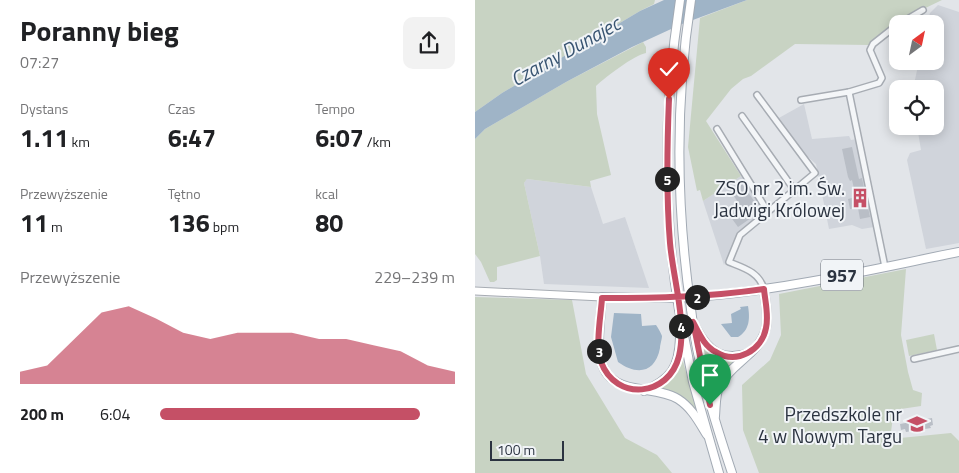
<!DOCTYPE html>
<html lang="pl">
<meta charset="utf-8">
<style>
:root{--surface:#fff;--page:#f2f2f2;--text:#202124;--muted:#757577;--accent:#c55066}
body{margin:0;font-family:"Titillium Web",sans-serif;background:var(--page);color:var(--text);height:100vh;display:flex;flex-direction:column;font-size:19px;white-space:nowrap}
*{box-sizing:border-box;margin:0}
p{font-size:16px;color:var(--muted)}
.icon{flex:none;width:28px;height:28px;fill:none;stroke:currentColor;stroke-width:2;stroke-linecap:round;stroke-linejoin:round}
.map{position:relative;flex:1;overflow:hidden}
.panel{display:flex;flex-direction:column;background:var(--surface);width:475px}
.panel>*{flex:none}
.needle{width:32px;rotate:33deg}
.controls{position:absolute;left:414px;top:15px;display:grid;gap:10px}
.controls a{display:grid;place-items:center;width:55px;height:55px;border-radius:10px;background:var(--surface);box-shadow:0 2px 12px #0003;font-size:25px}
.scale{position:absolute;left:15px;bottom:12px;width:74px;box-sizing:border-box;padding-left:5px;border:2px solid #2b3340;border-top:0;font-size:14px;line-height:18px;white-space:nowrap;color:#2b3340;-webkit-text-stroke:4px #f1f4f7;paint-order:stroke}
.pin{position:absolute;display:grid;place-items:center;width:42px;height:42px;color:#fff;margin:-51px -21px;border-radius:50% 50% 50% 0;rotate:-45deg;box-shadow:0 0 5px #0007}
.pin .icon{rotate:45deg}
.km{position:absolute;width:25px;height:25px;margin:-12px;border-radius:50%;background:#222;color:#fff;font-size:14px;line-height:25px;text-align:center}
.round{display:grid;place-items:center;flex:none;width:52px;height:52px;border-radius:10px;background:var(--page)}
.overview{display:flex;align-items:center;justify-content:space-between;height:85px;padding:0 20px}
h1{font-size:28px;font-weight:700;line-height:38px}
.metrics{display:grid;grid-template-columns:repeat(3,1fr);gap:8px;height:85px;padding:5px 20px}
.metrics div{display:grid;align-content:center}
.metrics b{font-size:25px;font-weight:700}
.metrics small{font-size:14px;font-weight:400}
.metrics p{font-size:14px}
.chart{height:140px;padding:10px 20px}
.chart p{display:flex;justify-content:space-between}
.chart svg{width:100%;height:90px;margin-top:5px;fill:var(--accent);opacity:.7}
ul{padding:0 20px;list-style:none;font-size:16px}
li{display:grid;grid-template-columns:80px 60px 1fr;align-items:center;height:38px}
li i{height:12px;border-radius:6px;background:var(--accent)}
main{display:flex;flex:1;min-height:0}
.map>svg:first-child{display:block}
.built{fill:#d0d4db}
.green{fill:#c8d3c3}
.water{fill:#9fb4c7}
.building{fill:#b9bec6}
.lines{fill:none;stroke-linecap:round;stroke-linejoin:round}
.minor-casing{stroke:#a7acb3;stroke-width:8}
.secondary-casing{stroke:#a7acb3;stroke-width:9}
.primary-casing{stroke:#a2aab4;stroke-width:10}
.minor{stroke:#f4f6f8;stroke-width:5}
.secondary{stroke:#fff;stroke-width:7}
.primary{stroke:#fff;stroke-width:8}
.primary-bridge-casing{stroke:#a2aab4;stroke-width:10;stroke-linecap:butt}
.primary-bridge{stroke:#fff;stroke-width:8}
.route-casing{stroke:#fff;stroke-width:10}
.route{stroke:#c55066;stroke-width:6}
.labels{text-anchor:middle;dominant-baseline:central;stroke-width:4;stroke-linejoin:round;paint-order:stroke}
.shield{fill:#f1f4f7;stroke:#666d77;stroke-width:1}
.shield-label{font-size:18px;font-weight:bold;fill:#2b3340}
.poi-label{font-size:19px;fill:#2b3340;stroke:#f1f4f7;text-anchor:end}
.water-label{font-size:20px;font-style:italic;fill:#385471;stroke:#f1f4f7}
</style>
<main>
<section class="panel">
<div class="overview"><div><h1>Poranny bieg</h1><p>07:27</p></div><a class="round"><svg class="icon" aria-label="share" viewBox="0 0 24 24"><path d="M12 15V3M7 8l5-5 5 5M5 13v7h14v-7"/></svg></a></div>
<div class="metrics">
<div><p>Dystans</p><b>1.11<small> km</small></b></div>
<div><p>Czas</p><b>6:47</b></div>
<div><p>Tempo</p><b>6:07<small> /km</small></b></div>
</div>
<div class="metrics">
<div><p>Przewyższenie</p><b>11<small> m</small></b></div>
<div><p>Tętno</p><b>136<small> bpm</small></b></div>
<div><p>kcal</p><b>80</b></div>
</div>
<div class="chart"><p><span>Przewyższenie</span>229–239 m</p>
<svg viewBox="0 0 160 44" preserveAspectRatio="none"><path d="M0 44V38L10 35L20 22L30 9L40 6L50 12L60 19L70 22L80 19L90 19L100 19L110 22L120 22L130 25L140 28L150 35L160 38V44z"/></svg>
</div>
<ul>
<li><b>200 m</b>6:04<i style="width:88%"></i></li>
</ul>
</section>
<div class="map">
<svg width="484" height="473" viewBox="0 0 484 473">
<rect width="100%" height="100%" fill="#e2e5e9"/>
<g class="built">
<polygon points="463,5 484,12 484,243 451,249 432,160 435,153 446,150 442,126 460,126 460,89 438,89 444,61 460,61 460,24 452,24 455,13"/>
<polygon points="329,104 337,139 374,136 376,140 382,139 399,227 387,229 377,225 354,229 341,164 324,149 302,119"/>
<polygon points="266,176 290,212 265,231 249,265 228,201"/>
<polygon points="52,179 116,187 128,224 150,217 174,288 69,284 65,256 49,183"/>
</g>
<g class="green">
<polygon points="0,0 180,0 179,4 165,11 27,93 0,112"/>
<polygon points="272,0 467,0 434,16 394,45 320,44 276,76 268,79 256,89 231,121 266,176 228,201 225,190 222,191 213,147 225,18"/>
<path d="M168,42L171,47V53C158,56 132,76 121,86L122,114L136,175L115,181L116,187L52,179L49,183L65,256L22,267V280L19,282H15L6,262L0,254V139L10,129L91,82Z"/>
<polygon points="431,269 426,335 433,372 438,390 447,393 446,406 419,410 415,439 476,433 484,441 484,473 284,473 268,430 267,385 295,360 306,335 304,294"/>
<polygon points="0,297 97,300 111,374 150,438 182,455 197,473 0,473"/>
<polygon points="459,334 462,350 434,356 431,340"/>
<path d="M224,339C237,357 242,360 264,360L244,378L240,388L236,389Z"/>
<path d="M207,358L222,411L215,405L181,390C194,382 203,372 207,358Z"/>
</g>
<g class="water">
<polygon points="189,0 272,0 207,24 157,47 91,82 10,129 0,139 0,112 27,93 165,11"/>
<path d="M273,306C275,318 275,330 263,337H256L246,324L257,323L256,314L266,309L265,307Z"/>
<path d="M139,313L166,314L167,326L181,325C183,328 186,333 187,336C187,339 185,345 185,348C180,374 161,375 143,362L136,337Z"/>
</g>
<g class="building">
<polygon points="377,147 384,179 387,178 395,217 385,219 383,208 375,209 373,199 381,197 377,180 375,181 373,177 367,149"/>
<polygon points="266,182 286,211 263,227 255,216 267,208 254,189"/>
<polygon points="457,418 458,425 455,426 456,428 431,432 430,429 426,430 425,424"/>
</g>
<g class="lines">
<defs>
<g id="minor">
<polyline points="424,24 448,10"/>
<polyline points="374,92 410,267"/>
<path d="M282,95L340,173L265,235L254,262C269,268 284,272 289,289"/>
<polyline points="326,100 374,92 404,83 407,78 395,50 398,44 422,25"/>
<polyline points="267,116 320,191"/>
<polyline points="242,129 293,212"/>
<polyline points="439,359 484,349"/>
</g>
<polyline id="secondary" points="0,291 127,297"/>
<g id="primary">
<path d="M216,309C222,365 239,419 257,473"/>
<polyline points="204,310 218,382 244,473"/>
<path d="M221,328C234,353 248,361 275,353"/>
<path d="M169,391C196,379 204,368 205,338"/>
<path d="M240,416C241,406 240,394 245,385C256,363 285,354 291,328C294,316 290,301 289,289"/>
<path d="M232,435C224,422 217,408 203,399C177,383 132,399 125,356C122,337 126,316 127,297C165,298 203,299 241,295C323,287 403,268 484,252"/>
</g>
</defs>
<use href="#minor" class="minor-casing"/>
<use href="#secondary" class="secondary-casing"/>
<use href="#primary" class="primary-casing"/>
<use href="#minor" class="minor"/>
<use href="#secondary" class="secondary"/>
<use href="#primary" class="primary"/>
<defs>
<g id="primary-bridge">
<path d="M216,0C200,103 201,206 216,309"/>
<path d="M204,310C187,207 189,103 205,0"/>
</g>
</defs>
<use href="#primary-bridge" class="primary-bridge-casing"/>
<use href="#primary-bridge" class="primary-bridge"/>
</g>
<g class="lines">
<defs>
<path id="route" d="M194,99C192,147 191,195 195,243C198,278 212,322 204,356C194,397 141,402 126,362C120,345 126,315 127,298C181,298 235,297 289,289C290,301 294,315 291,328C287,350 262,365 241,352C229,346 224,333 218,322L235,405"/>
</defs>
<use href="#route" class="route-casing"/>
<use href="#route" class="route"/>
</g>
<defs>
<symbol id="building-bare" viewBox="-9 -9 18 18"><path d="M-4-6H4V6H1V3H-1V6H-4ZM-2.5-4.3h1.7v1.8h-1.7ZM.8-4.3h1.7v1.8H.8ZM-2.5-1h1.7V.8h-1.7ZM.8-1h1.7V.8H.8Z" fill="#c55066" stroke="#f1f4f7" stroke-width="2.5" paint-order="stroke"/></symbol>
<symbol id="school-bare" viewBox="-9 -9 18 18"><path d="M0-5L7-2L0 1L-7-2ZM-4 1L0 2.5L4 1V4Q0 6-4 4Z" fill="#c55066" stroke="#f1f4f7" stroke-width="2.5" paint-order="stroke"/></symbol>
</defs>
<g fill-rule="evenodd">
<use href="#building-bare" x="371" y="184" width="28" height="28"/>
<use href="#school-bare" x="428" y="410" width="28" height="28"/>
</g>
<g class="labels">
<rect class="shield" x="346" y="259.5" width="42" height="31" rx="4"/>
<g class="shield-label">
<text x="367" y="275">957</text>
</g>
<g class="poi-label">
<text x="370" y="187">ZSO nr 2 im. Św.<tspan x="370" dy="22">Jadwigi Królowej</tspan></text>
<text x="427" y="413">Przedszkole nr<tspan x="427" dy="22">4 w Nowym Targu</tspan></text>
</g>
<g class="water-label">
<text transform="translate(90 51) rotate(-29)">Czarny Dunajec</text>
</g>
</g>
</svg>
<div class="controls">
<a><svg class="needle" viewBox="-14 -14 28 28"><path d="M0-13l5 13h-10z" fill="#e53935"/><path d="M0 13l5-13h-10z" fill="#757577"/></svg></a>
<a><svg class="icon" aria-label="locate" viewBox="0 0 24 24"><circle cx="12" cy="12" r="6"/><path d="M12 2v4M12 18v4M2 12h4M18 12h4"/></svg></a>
</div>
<div class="scale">100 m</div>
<div class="pin" style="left:235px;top:405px;background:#1e9e55"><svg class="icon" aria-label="arrive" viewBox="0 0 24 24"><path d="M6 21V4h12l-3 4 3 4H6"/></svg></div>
<div class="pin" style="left:194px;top:99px;background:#d93025"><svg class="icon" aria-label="check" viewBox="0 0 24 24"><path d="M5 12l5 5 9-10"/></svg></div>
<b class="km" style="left:222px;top:297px">2</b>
<b class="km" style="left:124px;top:351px">3</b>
<b class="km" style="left:206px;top:326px">4</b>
<b class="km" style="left:192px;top:179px">5</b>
</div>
</main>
